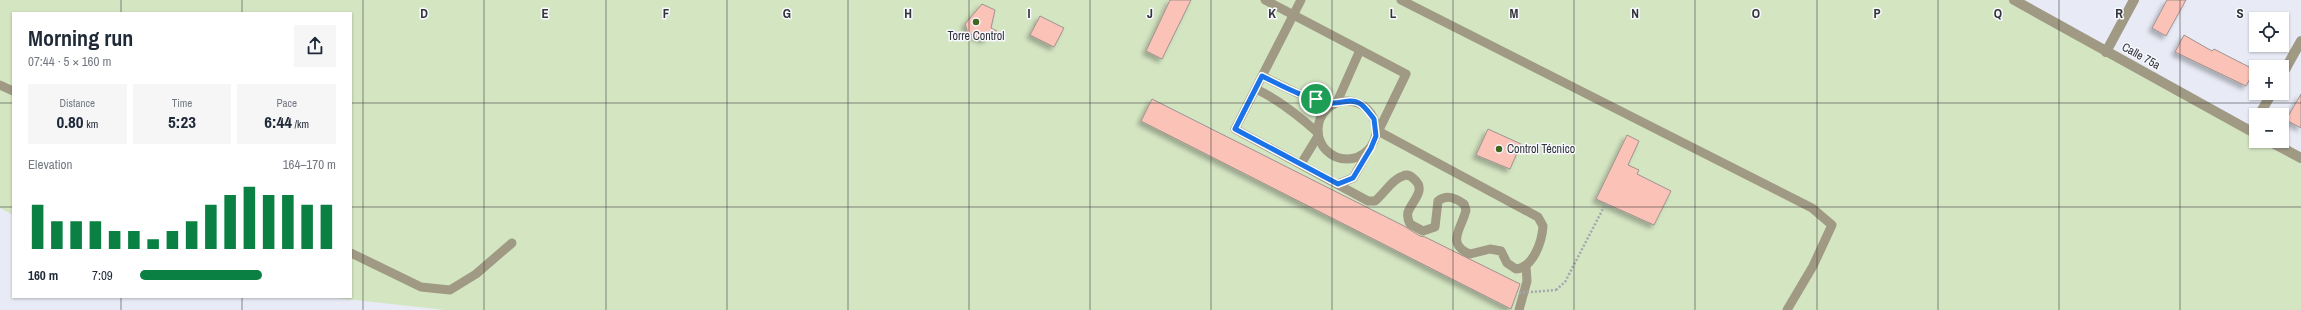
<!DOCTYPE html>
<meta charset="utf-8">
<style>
:root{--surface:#fff;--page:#f6f6f7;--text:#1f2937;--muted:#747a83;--accent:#0b8043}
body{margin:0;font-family:"Archivo Narrow",sans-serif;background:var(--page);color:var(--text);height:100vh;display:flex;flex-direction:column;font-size:15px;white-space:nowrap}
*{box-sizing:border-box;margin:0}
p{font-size:13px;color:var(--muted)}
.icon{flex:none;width:22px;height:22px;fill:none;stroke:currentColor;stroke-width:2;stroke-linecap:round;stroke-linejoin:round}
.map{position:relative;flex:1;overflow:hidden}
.sheet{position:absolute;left:12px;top:12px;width:340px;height:286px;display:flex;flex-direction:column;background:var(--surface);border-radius:0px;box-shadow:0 1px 3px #0004}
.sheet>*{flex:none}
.controls{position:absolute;left:2249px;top:12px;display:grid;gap:8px}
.controls a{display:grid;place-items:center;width:40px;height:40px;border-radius:0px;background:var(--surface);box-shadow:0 1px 3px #0004;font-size:20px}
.pin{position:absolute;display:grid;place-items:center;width:34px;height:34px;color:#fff;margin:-17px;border:2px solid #fff;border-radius:50%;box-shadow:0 1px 4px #0007}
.round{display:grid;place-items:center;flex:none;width:42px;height:42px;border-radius:0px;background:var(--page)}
.summary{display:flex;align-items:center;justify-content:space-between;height:68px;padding:0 16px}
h1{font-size:22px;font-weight:700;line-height:30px}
.stats{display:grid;grid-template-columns:repeat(3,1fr);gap:6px;height:68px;padding:4px 16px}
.stats div{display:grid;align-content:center;border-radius:0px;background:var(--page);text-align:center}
.stats b{font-size:17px;font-weight:700}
.stats small{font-size:11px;font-weight:400}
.stats p{font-size:11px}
.chart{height:112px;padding:8px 16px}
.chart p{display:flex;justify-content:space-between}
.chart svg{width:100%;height:72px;margin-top:4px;stroke:var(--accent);stroke-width:6}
ul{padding:0 16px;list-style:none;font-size:13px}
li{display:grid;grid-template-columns:64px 48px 1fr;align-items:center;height:30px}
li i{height:10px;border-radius:5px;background:var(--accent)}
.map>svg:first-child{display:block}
.green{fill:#d4e5c2}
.building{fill:#fbc2b7;stroke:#9e9290;filter:url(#shadow)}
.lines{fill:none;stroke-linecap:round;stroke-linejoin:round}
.path{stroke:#a3a6ae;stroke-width:2.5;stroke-dasharray:2 2;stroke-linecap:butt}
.service{stroke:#a09a85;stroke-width:9}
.minor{stroke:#a09a85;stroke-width:10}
.path-bridge{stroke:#a3a6ae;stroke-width:2.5;stroke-dasharray:2 2;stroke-linecap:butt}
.route-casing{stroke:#fff;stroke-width:8}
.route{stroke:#1a73e8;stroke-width:5}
.grid{fill:none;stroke:#333438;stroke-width:1;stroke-opacity:0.55}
.poi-dot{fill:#40651e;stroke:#f7f9ff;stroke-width:1.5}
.labels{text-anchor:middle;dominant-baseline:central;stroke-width:3;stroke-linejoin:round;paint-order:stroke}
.poi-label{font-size:12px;fill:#333438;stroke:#f7f9ff}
.street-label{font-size:12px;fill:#333438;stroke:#f7f9ff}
.grid-label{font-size:13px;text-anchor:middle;font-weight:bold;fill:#333438;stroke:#f7f9ff;stroke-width:3;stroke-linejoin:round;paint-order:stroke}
</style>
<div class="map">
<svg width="2301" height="310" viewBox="0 0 2301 310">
<defs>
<filter id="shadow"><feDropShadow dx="-3.5" dy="3.5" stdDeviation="2" flood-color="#0004"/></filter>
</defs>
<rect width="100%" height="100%" fill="#e8ebf6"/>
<polygon class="green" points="0,0 2020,0 2256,136 2256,141 2264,141 2301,162 2301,310 445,310 328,297 351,297 351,13 13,13 13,215 0,208"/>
<g class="building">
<polygon points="1170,0 1191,0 1162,59 1146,51"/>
<polygon points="2167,0 2186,0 2166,36 2152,28"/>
<polygon points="982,4 995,10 991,28 997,31 984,40 968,33 965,24"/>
<polygon points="1040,16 1064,28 1054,47 1030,35"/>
<polygon points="2184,35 2212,51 2214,49 2255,70 2246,86 2175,52"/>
<polygon points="2301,94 2301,128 2286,120"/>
<polygon points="1152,99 1404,226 1420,236 1425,237 1520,284 1511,309 1141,121"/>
<polygon points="1488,129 1521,144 1510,169 1476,155"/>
<polygon points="1627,135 1639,141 1628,165 1639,170 1637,174 1671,191 1654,225 1596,199"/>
</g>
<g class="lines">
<polyline class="path" points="1556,290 1565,282 1606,203"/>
<g class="service">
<polyline points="1265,0 1406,74 1376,136"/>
<path d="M1301,0L1235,129L1368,201H1375C1384,194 1392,179 1403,176C1407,174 1411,176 1414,179C1427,190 1412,201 1408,212C1407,216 1408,220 1410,224L1423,231L1435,227L1438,201C1447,194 1455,198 1464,204L1466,210C1462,228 1445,244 1470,254L1490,249L1501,251L1507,263L1516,269C1534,267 1542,241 1543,226L1538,217L1378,131"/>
<polyline points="1401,0 1812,208 1832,225 1813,266 1787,310"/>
<polyline points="1262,76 1297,93 1334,104"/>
<polyline points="0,85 13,91"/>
<path d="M1256,89C1279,100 1299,116 1318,133"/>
<circle cx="1347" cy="130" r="29"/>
<polyline points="1337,102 1360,50"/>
<polyline points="1301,164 1318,136"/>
<polyline points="1338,184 1353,178 1368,152"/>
<polyline points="351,253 421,287 450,290 476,274 512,243"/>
<polyline points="1519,310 1527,281 1526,266"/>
</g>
<g class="minor">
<polyline points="2014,0 2256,134"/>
<polyline points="2106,52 2134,0"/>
<polyline points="2282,75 2301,41"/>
<polyline points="2259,115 2272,93"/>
<polyline points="2269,141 2301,158"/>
</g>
<polyline class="path-bridge" points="1519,293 1556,290"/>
</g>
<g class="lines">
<defs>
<path id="route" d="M1262,76C1284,87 1308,100 1332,103C1341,104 1350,98 1359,103C1365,106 1370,114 1374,119L1376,136L1371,148L1353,178L1338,184L1235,129Z"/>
</defs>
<use href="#route" class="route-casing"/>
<use href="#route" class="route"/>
</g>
<path class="grid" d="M121,0V13M242,0V13M363,0V310M484,0V310M606,0V310M727,0V310M848,0V310M969,0V310M1090,0V310M1211,0V310M1332,0V310M1453,0V310M1574,0V310M1695,0V310M1817,0V310M1938,0V310M2059,0V310M2180,0V310M0,103H13M351,103H2301M0,207H13M351,207H2301M121,297V310M242,297V310"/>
<g class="poi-dot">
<circle cx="976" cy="22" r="4"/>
<circle cx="1499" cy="149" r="4"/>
</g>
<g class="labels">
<g class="poi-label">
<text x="976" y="36">Torre Control</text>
<text x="1507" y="149" text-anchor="start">Control Técnico</text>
</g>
<g class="street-label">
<text transform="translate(2141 56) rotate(29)">Calle 75a</text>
</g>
</g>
<g class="grid-label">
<text x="424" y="18">D</text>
<text x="545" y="18">E</text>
<text x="666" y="18">F</text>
<text x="787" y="18">G</text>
<text x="908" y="18">H</text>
<text x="1029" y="18">I</text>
<text x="1150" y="18">J</text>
<text x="1272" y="18">K</text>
<text x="1393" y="18">L</text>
<text x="1514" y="18">M</text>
<text x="1635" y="18">N</text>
<text x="1756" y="18">O</text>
<text x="1877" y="18">P</text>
<text x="1998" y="18">Q</text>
<text x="2119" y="18">R</text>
<text x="2240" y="18">S</text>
</g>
</svg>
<div class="controls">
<a><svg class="icon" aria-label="locate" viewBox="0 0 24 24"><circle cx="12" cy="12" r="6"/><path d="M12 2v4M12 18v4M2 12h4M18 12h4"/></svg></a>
<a>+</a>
<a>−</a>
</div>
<div class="pin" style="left:1316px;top:99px;background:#1e9e55"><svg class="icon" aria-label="arrive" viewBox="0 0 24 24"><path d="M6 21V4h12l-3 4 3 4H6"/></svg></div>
<section class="sheet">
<div class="summary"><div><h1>Morning run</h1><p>07:44 · 5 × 160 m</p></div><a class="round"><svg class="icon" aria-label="share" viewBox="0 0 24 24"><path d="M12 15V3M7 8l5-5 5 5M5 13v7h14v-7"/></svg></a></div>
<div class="stats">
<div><p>Distance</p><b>0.80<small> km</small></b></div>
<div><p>Time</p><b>5:23</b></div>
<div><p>Pace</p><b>6:44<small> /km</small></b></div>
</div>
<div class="chart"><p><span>Elevation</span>164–170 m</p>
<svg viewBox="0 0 160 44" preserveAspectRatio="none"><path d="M5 44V17M15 44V27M25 44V27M35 44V27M45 44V33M55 44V33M65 44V38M75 44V33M85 44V27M95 44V17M105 44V11M115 44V6M125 44V11M135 44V11M145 44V17M155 44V17"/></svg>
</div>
<ul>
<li><b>160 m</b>7:09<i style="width:62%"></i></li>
</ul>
</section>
</div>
